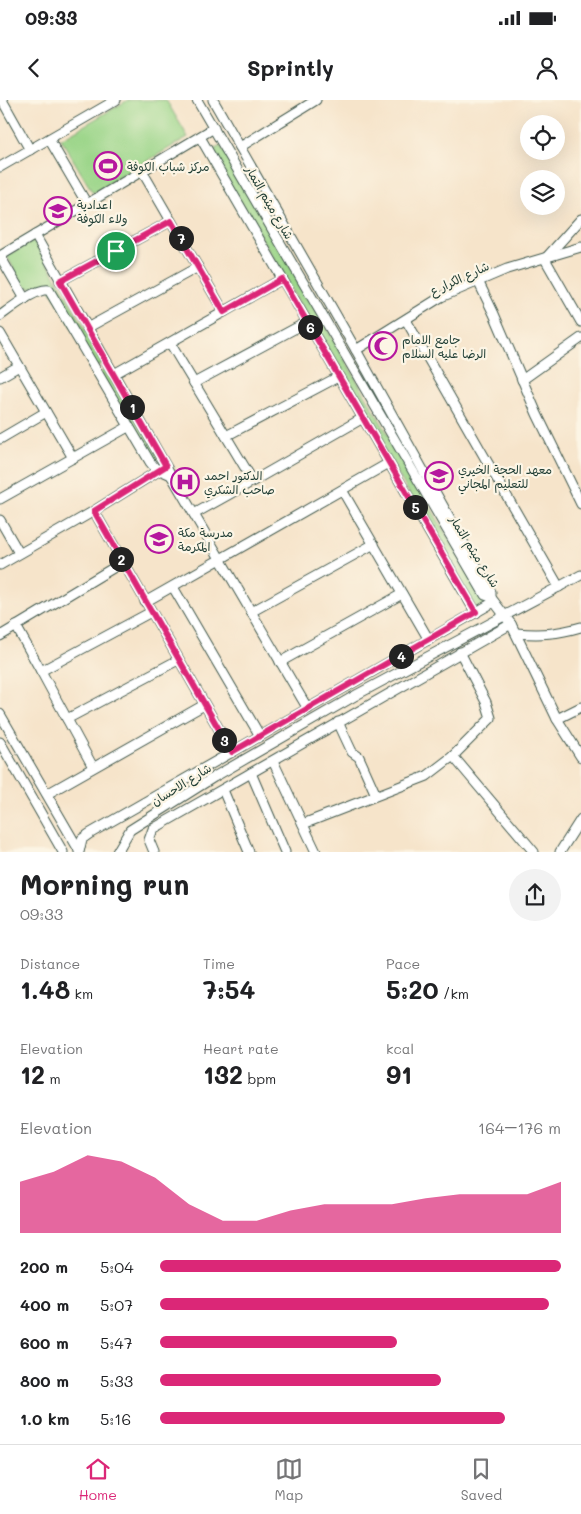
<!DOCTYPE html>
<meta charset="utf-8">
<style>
:root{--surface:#fff;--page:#f2f2f2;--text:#202124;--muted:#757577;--line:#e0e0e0;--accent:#db2777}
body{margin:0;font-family:Mali,"Playpen Sans Arabic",sans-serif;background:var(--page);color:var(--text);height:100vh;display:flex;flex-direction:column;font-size:19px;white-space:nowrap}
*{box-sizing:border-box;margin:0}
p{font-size:16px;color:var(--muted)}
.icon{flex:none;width:28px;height:28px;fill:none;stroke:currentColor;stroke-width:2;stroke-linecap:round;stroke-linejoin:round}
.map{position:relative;height:752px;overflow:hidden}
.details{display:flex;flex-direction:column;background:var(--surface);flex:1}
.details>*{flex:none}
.buttons{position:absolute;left:520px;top:15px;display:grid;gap:10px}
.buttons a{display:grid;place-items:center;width:45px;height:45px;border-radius:50%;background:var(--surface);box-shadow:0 5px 20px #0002;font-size:25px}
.pin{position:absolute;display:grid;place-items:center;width:42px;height:42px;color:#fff;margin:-21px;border:2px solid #fff;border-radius:50%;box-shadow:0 1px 5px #0007}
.km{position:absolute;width:25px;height:25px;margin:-12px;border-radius:50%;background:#222;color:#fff;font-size:14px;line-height:25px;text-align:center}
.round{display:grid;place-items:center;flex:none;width:52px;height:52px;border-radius:26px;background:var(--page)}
.head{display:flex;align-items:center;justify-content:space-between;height:85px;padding:0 20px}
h1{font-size:28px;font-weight:700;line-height:38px}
.stats{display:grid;grid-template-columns:repeat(3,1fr);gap:8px;height:85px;padding:5px 20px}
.stats div{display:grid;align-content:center}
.stats b{font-size:25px;font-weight:700}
.stats small{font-size:14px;font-weight:400}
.stats p{font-size:14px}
.chart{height:140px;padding:10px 20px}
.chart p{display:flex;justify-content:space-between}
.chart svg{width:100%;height:90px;margin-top:5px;fill:var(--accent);opacity:.7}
ul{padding:0 20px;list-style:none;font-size:16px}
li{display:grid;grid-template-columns:80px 60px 1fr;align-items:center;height:38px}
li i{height:12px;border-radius:6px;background:var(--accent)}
.status{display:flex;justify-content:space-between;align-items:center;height:35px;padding:0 25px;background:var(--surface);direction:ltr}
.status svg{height:14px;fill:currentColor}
header{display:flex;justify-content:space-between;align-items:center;height:65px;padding:0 20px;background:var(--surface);font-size:22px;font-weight:700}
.menu{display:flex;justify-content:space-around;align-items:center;height:70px;border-top:1px solid var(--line);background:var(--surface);font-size:14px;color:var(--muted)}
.menu a{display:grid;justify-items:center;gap:2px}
.menu .active{color:var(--accent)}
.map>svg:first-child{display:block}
.green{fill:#9cd68a;stroke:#5e8a5f}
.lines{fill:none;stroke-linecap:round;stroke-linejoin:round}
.minor-casing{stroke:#3f564a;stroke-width:11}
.minor{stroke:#fff;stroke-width:9}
.route-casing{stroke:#fff;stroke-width:10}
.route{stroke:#db2777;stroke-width:6}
.labels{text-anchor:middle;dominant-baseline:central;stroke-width:4.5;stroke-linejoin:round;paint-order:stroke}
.poi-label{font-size:12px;fill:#1f3d34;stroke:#fcf5e5;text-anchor:start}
.street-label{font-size:12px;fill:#1f3d34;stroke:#fcf5e5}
</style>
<div class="status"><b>09:33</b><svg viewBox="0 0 49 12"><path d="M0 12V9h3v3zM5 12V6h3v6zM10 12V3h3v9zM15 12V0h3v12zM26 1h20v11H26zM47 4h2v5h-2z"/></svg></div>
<header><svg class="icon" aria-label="back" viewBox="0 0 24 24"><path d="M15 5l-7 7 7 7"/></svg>Sprintly<svg class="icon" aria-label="person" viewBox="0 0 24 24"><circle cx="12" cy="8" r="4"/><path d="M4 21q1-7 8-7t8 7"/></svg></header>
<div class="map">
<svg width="581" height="752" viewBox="0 0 581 752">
<rect width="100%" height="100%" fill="#fcf5e5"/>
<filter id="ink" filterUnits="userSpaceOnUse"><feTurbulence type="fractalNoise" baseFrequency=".02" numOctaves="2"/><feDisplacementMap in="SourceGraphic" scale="10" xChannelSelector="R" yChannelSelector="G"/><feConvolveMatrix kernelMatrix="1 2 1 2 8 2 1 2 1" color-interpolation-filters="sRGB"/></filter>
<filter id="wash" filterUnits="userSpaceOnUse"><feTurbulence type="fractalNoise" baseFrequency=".0096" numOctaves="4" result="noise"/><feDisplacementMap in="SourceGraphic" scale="20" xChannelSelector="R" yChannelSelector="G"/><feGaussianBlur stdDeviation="1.12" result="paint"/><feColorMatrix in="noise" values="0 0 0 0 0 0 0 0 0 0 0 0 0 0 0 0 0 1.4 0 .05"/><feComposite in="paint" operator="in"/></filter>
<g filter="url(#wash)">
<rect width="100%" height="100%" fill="#f6e4ca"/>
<g class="green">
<polygon points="128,0 166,0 188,37 93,93 61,39"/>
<polygon points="221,46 486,503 476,509 211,51"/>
<polygon points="33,141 36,142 104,262 96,267 48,186 29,188 23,185 8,158 8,155"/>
<polygon points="107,268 160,358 152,363 100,273"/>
</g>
</g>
<g filter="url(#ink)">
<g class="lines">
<defs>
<g id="minor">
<polyline points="2,0 30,50"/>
<polyline points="197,0 485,495 491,497 491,492 356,250 213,0"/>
<polyline points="200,37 476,513"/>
<polyline points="49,39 87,104"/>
<polyline points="240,47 316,0"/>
<polyline points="0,67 116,0"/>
<polyline points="142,71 224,212"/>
<polyline points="581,119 545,159 581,222"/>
<polyline points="35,135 171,375 308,609"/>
<polyline points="0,156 214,28"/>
<polyline points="0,156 25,199"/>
<polyline points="60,181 171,121"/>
<polyline points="478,181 494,214 537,314 581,404"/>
<path d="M0,216C11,208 36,188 49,190L150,362L155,368L171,375"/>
<polyline points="406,220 559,487"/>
<polyline points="87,228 198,167"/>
<polyline points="0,233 73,358"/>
<polyline points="170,243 253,381 194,414"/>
<polyline points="356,250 441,197 507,169 581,147"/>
<polyline points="114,274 282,179"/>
<polyline points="0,277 19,266"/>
<polyline points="522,280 581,238"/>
<polyline points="194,283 307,222"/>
<polyline points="226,336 338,277"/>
<polyline points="0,339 46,312"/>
<polyline points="253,381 363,318"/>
<polyline points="342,390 429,540"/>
<polyline points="0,399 128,327"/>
<polyline points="94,411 232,652"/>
<polyline points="0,420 19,453"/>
<polyline points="0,465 94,411 163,368"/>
<polyline points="173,487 260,636"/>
<polyline points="492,499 511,524 557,619 581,657"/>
<polyline points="145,502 389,363"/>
<polyline points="251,512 374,444"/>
<polyline points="16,526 41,571 151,512"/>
<path d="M516,533C541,535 557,534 581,527"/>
<polyline points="0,536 123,462"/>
<polyline points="280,562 402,494"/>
<polyline points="41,571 93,667"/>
<polyline points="0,614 79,750"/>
<polyline points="67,619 178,560"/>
<polyline points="557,619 581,607"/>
<polyline points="338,622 352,652 359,657 376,695"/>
<polyline points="0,642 63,752"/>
<polyline points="453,656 534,752"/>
<polyline points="273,661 316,752"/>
<polyline points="251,673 285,752"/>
<polyline points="223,690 249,752"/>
<polyline points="47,694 204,605"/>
<polyline points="303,724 427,676 453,656 491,618 486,602 460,552"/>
<polyline points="79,752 82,739 89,734 494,502"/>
<polyline points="117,752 130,730 214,677 358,594 581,475"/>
<polyline points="154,752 149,740 153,729 511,524"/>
<polyline points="560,752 581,719"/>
</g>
</defs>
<use href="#minor" class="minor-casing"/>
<use href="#minor" class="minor"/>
</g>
</g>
<g class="lines" filter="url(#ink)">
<defs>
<polygon id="route" points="171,121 224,212 282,179 476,512 232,652 94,411 166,366 60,181"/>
</defs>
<use href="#route" class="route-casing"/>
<use href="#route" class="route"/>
</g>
<defs>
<symbol id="stadium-ring" viewBox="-11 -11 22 22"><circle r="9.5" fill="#fcf5e5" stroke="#b5179e" stroke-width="1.5"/><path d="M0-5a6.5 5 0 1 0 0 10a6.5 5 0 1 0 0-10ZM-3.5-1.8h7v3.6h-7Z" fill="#b5179e"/></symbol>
<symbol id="school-ring" viewBox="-11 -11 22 22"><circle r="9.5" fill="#fcf5e5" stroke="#b5179e" stroke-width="1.5"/><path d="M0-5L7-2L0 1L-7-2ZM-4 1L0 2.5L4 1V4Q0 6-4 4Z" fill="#b5179e"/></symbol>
<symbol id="mosque-ring" viewBox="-11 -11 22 22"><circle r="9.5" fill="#fcf5e5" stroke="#b5179e" stroke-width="1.5"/><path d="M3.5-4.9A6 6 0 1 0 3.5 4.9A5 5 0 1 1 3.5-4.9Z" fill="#b5179e"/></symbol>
<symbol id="hospital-ring" viewBox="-11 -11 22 22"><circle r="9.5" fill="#fcf5e5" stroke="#b5179e" stroke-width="1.5"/><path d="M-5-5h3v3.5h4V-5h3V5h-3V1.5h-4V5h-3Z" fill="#b5179e"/></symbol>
</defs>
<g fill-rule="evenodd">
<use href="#stadium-ring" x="92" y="50" width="32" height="32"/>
<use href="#school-ring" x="42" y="95" width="32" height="32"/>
<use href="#mosque-ring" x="367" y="230" width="32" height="32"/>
<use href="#school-ring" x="423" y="360" width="32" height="32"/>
<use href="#hospital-ring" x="169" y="366" width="32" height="32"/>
<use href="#school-ring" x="143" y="423" width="32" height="32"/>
</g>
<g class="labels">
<g class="poi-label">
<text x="127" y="66">مركز شباب الكوفة</text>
<text x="77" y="104">اعدادية<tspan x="77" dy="14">ولاء الكوفة</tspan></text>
<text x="402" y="239">جامع الامام<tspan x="402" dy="14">الرضا عليه السلام</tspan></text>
<text x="458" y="369">معهد الحجة الخيري<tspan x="458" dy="14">للتعليم المجاني</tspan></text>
<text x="204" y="375">الدكتور احمد<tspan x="204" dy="14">صاحب الشكري</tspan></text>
<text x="178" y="432">مدرسة مكة<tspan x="178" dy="14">المكرمة</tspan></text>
</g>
<g class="street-label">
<text transform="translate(270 102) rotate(60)">شارع ميثم التمار</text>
<text transform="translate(459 178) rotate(-25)">شارع الكرار ع</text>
<text transform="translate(475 451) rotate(58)">شارع ميثم التمار</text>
<text transform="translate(181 684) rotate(-32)">شارع الاحسان</text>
</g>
</g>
</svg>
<div class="buttons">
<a><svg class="icon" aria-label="locate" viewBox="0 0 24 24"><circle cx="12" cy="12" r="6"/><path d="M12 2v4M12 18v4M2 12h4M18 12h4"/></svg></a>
<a><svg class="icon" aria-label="layers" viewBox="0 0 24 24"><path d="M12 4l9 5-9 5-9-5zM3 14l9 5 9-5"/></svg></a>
</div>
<div class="pin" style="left:116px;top:151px;background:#1e9e55"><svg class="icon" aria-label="arrive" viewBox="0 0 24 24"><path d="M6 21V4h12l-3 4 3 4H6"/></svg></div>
<b class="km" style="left:132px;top:307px">1</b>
<b class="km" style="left:121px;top:459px">2</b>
<b class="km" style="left:224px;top:640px">3</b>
<b class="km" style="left:401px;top:556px">4</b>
<b class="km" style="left:415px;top:407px">5</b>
<b class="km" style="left:310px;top:227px">6</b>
<b class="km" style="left:181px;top:138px">7</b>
</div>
<section class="details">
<div class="head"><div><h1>Morning run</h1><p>09:33</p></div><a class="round"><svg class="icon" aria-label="share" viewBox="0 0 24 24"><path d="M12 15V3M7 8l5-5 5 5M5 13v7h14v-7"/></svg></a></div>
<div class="stats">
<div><p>Distance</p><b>1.48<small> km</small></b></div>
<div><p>Time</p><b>7:54</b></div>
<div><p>Pace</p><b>5:20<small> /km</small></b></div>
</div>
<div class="stats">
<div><p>Elevation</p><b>12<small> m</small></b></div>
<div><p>Heart rate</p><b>132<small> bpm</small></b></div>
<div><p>kcal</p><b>91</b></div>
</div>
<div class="chart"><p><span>Elevation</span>164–176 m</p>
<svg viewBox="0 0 160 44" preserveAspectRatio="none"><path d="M0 44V19L10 14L20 6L30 9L40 17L50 30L60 38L70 38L80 33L90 30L100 30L110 30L120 27L130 25L140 25L150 25L160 19V44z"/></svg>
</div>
<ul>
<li><b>200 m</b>5:04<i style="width:100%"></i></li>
<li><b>400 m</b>5:07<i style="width:97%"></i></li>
<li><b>600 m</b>5:47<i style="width:59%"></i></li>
<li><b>800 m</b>5:33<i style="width:70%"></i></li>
<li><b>1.0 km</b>5:16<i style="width:86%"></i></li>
</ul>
</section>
<nav class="menu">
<a class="active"><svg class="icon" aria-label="home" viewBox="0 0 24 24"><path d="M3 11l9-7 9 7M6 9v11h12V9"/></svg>Home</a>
<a><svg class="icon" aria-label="map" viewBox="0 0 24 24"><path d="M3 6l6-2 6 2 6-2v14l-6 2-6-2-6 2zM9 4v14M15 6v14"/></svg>Map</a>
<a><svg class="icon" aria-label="saved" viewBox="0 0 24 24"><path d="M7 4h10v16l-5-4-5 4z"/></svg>Saved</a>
</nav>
